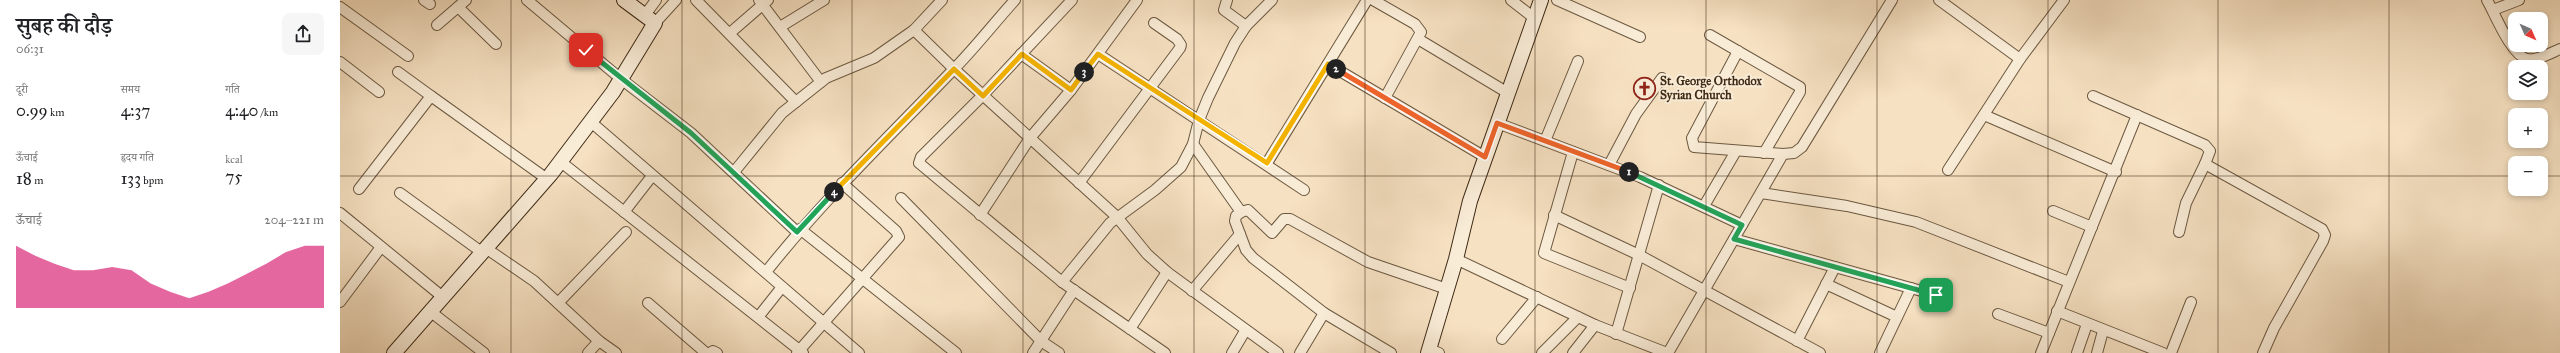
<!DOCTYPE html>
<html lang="hi">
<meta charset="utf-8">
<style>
:root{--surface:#fff;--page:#f6f6f6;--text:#202124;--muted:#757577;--accent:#db2777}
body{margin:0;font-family:"IM FELL Great Primer","Noto Serif Devanagari",serif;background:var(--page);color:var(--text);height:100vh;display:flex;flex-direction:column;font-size:15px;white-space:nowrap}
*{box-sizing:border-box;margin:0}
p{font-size:13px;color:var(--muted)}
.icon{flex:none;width:22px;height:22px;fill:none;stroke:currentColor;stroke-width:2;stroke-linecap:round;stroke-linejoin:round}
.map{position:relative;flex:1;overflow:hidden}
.panel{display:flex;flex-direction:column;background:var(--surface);width:340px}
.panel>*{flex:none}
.needle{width:26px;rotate:135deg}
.controls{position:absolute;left:2168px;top:12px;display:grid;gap:8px}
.controls a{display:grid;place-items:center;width:40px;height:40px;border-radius:8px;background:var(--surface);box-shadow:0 2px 6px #0003;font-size:20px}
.pin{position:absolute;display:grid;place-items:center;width:34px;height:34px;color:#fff;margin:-17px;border-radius:8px;box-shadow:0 2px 6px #0006}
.km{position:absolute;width:20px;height:20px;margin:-10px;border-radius:50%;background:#222;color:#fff;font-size:11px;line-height:20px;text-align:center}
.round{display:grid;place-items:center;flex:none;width:42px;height:42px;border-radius:8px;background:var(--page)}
.summary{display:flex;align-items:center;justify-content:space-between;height:68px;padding:0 16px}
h1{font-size:22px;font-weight:600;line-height:30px}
.figures{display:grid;grid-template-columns:repeat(3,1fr);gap:6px;height:68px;padding:4px 16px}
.figures div{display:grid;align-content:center}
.figures b{font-size:17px;font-weight:600}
.figures small{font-size:11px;font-weight:400}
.figures p{font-size:11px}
.chart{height:112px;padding:8px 16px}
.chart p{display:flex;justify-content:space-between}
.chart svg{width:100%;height:72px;margin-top:4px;fill:var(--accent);opacity:.7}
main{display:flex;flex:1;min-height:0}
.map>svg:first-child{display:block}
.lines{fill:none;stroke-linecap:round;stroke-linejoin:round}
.street-casing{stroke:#6c5840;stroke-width:12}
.secondary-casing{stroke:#3e2a15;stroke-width:16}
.street{stroke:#f9ecd7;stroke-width:10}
.secondary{stroke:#f9ecd7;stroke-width:14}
.split-1-casing{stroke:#fff;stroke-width:8}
.split-2-casing{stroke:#fff;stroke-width:8}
.split-3-casing{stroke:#fff;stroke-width:8}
.split-4-casing{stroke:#fff;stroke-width:8}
.split-5-casing{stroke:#fff;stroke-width:8}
.split-1{stroke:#22a559;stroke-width:5}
.split-2{stroke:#f0652b;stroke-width:5}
.split-3{stroke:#f5b400;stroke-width:5}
.split-4{stroke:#f5b400;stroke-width:5}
.split-5{stroke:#22a559;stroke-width:5}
.grid{fill:none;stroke:#3e2a15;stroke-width:1;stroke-opacity:0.55}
.labels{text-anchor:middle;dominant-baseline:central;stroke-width:4;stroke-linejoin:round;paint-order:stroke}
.poi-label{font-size:12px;font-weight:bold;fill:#3e2a15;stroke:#f9ecd7;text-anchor:start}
</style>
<main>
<section class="panel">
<div class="summary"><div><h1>सुबह की दौड़</h1><p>06:31</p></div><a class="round"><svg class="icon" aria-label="share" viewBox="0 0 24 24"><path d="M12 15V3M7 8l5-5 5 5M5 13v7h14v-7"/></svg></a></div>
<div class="figures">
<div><p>दूरी</p><b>0.99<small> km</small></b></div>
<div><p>समय</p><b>4:37</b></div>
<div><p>गति</p><b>4:40<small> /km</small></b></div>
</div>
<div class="figures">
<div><p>ऊँचाई</p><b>18<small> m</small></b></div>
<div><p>हृदय गति</p><b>133<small> bpm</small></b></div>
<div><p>kcal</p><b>75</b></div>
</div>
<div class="chart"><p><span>ऊँचाई</span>204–221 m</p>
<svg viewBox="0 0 160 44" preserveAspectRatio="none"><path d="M0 44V6L10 12L20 17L30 21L40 21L50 19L60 21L70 29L80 34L90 38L100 34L110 29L120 23L130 17L140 10L150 6L160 6V44z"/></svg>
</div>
</section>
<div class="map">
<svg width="2220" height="353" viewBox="0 0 2220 353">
<rect width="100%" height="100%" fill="#f6e1c2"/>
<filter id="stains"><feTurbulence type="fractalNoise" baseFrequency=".005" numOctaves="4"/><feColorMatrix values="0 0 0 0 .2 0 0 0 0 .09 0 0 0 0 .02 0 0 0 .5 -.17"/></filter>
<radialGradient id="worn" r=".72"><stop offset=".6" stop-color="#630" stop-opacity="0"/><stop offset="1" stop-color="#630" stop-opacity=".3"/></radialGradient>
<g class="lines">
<defs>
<g id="street">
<polyline points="84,0 90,4"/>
<polyline points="187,0 281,79 351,133 457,232"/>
<polyline points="356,0 456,102"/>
<polyline points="419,0 481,82"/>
<polyline points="602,0 574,30 614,69 777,217 807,254 827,272 938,353"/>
<polyline points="732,0 643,95 581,157 579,163 722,282 825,353"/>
<polyline points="887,0 884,10 906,26"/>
<polyline points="1033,0 1075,24 1081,32 1045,98"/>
<polyline points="1171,0 1194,18"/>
<polyline points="1217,0 1300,37"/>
<polyline points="1599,0 1680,59"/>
<path d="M2147,0C2155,14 2171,55 2187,59C2197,61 2211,53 2220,49"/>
<polyline points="0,7 68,56"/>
<polyline points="118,7 156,44"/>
<polyline points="2153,10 2179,0"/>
<polyline points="305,15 316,0"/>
<polyline points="315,23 336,0"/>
<polyline points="97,25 126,0"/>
<polyline points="440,27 484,0"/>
<polyline points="390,33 428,0"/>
<polyline points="1370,35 1460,87 1460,92 1424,153"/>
<polyline points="1078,39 1168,93"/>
<polyline points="1398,51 1352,138 1354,147 1443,154 1454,153 1462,147 1552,0"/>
<polyline points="681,54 731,90"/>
<polyline points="758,54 964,190"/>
<polyline points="0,62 39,92"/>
<polyline points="988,64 1145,157"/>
<polyline points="58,72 91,96"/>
<polyline points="1753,96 1865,145 1870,151 1865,164 1982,229 1985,235 1983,241 1934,328 1923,353"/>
<polyline points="1644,115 1776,172"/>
<polyline points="251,122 519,353"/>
<polyline points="1157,123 1300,177 1402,225"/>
<polyline points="1205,141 1238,61"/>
<polyline points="853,144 901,212 896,216 895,221 906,250 913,258 984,313 1051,353"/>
<polyline points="1233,152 1204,253 1290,288"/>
<polyline points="221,162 463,353"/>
<polyline points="927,163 1027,0"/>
<polyline points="1269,165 1296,114 1322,78"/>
<polyline points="1608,170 1680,59 1724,0"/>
<polyline points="394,172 442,113 486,78 534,58 574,30"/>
<polyline points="739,183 840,48 841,45 837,39 814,23"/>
<polyline points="19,189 91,96 207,179"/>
<polyline points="60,193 143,253"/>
<polyline points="1421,193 1507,206 1576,222 1729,282"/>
<polyline points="561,198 701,341 719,353"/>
<polyline points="1364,206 1396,151"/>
<polyline points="1713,211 1752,227"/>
<polyline points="284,212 312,176"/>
<polyline points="901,212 908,210 932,233 944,219 950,219 1028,262 1107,289"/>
<polyline points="0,213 104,298"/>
<polyline points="640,215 690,138 731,90 797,0"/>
<polyline points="1214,215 1299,255 1480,353"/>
<polyline points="460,229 616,353"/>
<polyline points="1839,232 1846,203 1865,164"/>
<polyline points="1394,239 1596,295"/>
<polyline points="147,249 194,281 259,341 276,353"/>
<polyline points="1116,259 1255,325 1327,353"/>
<path d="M426,272C483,200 549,137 613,70C635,48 654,23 675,0"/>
<polyline points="722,282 770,223 815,190 841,167 853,144 859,120 868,98 895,43 906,26 932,0"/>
<polyline points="1486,284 1557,317"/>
<polyline points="852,291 900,234"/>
<polyline points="0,302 41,247"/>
<polyline points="218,303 286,232"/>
<polyline points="308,303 366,353"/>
<polyline points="1717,311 1823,353"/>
<polyline points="91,312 144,353"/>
<polyline points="1658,314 1709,333"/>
<polyline points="419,316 442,287"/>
<polyline points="790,329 827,272"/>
<polyline points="1276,334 1319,185"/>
<polyline points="1162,339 1197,297"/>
<polyline points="1457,341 1495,267"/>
<polyline points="1089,349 1099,353"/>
<polyline points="248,353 259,341"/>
<polyline points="370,353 373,351 377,353"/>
<polyline points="457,353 559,237 556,231 502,183"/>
<polyline points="693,353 734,290"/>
<polyline points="892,353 905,331"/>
<polyline points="960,353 984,313"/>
<polyline points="1202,353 1238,317"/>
<polyline points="1233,353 1255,325"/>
<polyline points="1328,353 1443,154"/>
<polyline points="1540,353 1571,288"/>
<polyline points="1701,353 1797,115"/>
<polyline points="1737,353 1747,324"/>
<polyline points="1757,353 1763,331"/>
<polyline points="1831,353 1851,302"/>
</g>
<g id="secondary">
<polyline points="54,353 211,174 273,92 315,23 284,0"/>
<polyline points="1088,353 1116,259 1130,201 1201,0"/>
</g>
</defs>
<use href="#street" class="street-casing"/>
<use href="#secondary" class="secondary-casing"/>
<use href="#street" class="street"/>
<use href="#secondary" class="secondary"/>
</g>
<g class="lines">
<defs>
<polyline id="split-1" points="1289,172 1402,225 1394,239 1596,295"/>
<polyline id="split-2" points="996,69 1145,157 1157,123 1289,172"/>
<polyline id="split-3" points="744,72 758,54 927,163 988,64 996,69"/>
<polyline id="split-4" points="494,192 614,69 643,96 682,54 731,90 744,72"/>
<polyline id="split-5" points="246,50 351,133 457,232 494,192"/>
</defs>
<use href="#split-1" class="split-1-casing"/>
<use href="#split-2" class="split-2-casing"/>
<use href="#split-3" class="split-3-casing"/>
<use href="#split-4" class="split-4-casing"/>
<use href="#split-5" class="split-5-casing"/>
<use href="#split-1" class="split-1"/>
<use href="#split-2" class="split-2"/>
<use href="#split-3" class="split-3"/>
<use href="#split-4" class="split-4"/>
<use href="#split-5" class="split-5"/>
</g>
<path class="grid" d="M171,0V353M342,0V353M512,0V353M683,0V353M854,0V353M1025,0V353M1195,0V353M1366,0V353M1537,0V353M1708,0V353M1878,0V353M2049,0V353M0,176H2175M2201,176H2220"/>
<defs>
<symbol id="church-ring" viewBox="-11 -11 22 22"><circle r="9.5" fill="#f9ecd7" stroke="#8f2418" stroke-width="1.5"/><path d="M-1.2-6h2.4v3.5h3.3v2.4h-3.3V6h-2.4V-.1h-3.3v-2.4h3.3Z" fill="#8f2418"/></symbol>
</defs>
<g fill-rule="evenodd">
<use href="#church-ring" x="1292" y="76" width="25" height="25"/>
</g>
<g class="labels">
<g class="poi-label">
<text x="1320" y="81">St. George Orthodox<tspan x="1320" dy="14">Syrian Church</tspan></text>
</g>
</g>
<rect width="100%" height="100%" filter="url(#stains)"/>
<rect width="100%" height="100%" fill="url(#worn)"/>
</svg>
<div class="controls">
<a><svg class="needle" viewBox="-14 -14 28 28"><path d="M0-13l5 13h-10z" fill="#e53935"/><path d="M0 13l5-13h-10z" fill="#757577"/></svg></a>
<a><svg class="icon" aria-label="layers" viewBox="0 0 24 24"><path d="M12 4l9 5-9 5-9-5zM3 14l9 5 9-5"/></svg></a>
<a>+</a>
<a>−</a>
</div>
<div class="pin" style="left:1596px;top:295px;background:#1e9e55"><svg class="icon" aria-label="arrive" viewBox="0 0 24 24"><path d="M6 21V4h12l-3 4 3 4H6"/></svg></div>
<div class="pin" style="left:246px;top:50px;background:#d93025"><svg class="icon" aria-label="check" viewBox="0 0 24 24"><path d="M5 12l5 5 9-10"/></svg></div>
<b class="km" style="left:1289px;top:172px">1</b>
<b class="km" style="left:996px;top:69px">2</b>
<b class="km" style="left:744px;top:72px">3</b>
<b class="km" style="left:494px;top:192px">4</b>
</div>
</main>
